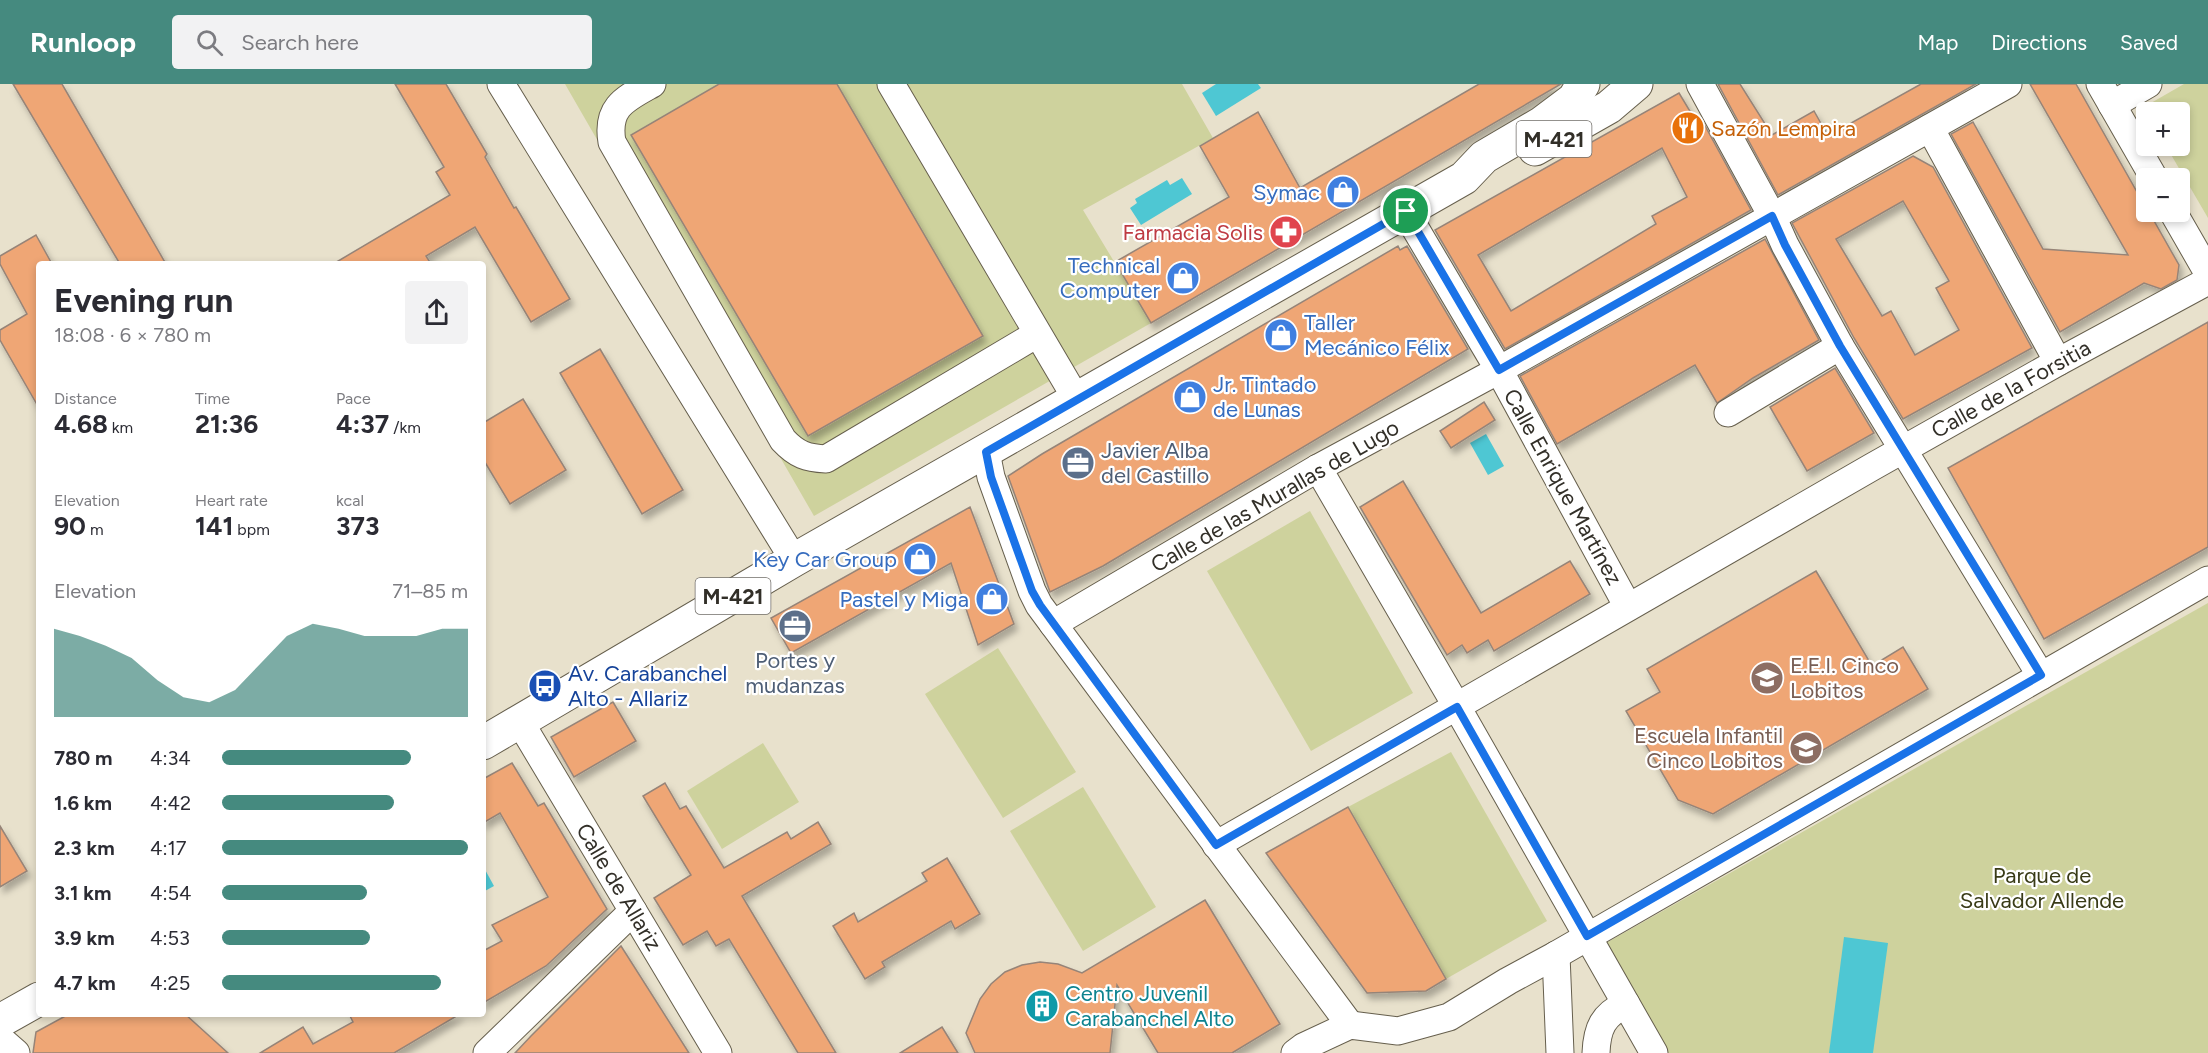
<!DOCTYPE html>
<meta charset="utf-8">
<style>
:root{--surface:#fff;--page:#f2f2f3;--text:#2b2b33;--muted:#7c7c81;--accent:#458a7f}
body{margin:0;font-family:Figtree,sans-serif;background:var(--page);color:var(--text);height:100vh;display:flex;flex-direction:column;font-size:22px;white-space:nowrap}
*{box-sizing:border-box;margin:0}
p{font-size:20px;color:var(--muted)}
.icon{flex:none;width:33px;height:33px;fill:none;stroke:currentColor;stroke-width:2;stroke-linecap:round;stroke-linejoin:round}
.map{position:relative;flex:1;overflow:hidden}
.details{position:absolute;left:36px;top:177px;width:450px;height:756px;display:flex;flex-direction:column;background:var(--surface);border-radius:6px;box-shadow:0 3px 9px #0003}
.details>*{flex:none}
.fabs{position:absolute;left:2136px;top:18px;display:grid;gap:12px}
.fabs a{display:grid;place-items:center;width:54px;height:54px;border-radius:6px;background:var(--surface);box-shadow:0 3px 9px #0003;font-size:30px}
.pin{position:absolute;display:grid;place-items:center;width:51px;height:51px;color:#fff;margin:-26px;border:3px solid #fff;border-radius:50%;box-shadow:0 2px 6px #0007}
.round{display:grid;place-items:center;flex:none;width:63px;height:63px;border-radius:6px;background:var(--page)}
.headline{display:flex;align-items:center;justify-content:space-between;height:102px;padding:0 18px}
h1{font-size:33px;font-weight:700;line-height:45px}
.figures{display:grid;grid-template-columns:repeat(3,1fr);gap:9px;height:102px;padding:6px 18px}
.figures div{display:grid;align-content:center}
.figures b{font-size:26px;font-weight:700}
.figures small{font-size:16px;font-weight:400}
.figures p{font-size:16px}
.chart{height:168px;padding:12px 18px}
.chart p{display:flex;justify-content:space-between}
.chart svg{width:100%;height:108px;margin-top:6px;fill:var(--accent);opacity:.7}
ul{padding:0 18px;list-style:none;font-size:20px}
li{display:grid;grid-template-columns:96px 72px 1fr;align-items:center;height:45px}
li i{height:15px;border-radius:8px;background:var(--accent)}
header{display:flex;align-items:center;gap:36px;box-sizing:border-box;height:84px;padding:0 30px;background:var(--accent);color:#fff}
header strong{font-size:28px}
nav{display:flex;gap:33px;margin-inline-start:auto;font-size:21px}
.search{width:420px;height:54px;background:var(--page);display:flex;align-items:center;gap:15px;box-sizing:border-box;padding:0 21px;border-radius:6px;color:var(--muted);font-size:22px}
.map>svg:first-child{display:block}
.green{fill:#ced29d}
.water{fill:#4ec7d3}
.building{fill:#efa675;stroke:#968478;stroke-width:1.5;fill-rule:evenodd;filter:url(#shadow)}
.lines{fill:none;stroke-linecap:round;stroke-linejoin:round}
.minor-casing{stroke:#665f4d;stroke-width:29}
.major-casing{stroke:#665f4d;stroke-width:35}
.minor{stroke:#fff;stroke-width:27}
.major{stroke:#fff;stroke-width:33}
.route-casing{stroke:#fff;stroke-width:12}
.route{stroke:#1a73e8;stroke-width:8}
.labels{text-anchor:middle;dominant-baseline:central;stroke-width:4.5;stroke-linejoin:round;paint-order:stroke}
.shield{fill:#fff;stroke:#706d68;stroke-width:1.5}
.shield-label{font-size:21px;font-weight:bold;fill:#322f28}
.food-label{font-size:22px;fill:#c56008;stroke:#fff;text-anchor:start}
.shop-label{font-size:22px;fill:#366cbe;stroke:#fff;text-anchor:end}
.health-label{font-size:22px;fill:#be3a42;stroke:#fff;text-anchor:end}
.street-label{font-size:22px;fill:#322f28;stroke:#fff}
.service-label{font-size:22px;fill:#4e5e75;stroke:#fff;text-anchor:start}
.education-label{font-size:22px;fill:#785e54;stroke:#fff;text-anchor:start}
.transit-label{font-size:22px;fill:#164399;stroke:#fff;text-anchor:start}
.park-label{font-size:22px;fill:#393b17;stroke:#fff}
.culture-label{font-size:22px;fill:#0d838f;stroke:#fff;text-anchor:start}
</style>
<header>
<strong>Runloop</strong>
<div class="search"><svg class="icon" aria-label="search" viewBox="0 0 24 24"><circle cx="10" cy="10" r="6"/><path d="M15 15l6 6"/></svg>Search here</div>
<nav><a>Map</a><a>Directions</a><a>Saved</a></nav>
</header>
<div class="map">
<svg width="2208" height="969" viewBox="0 0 2208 969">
<defs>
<filter id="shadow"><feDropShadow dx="3.5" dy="6" stdDeviation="3" flood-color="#0004"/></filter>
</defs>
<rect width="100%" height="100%" fill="#e8e1cc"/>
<g class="green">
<polygon points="565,0 1182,0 1213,54 1083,126 1151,239 814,432"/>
<polygon points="2184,0 2208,0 2208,134 2166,62 2180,62 2180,28 2147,28 2144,23"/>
<polygon points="1310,427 1413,609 1311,667 1207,487"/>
<polygon points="2208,519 2208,969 1668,969 1606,859"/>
<polygon points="998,564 1076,688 1003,734 925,610"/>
<polygon points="763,659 799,718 722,765 687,707"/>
<polygon points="1451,668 1547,837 1446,895 1348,723"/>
<polygon points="1083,703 1156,823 1083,867 1010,747"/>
</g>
<g class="water">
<polygon points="1216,0 1258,0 1261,4 1216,32 1202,9"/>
<polygon points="1182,94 1192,110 1141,141 1130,124 1137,119 1135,115 1167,96 1170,101"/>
<polygon points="1486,350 1504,382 1488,391 1470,359"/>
<polygon points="483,782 494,802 483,808"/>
<polygon points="1844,853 1888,859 1873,969 1829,969"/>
</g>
<g class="building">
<polygon points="13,0 62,0 166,180 120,180"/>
<polygon points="395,0 446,0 487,70 485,73 514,124 516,123 570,215 531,238 475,143 426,172 431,180 333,180 450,111 436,88 444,83"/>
<polygon points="719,0 837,0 983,252 808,352 631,51"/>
<polygon points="1479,0 1561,0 1151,239 1115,178 1229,113 1200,62 1258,28 1300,104"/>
<polygon points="1718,0 1740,0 1772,51 1814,27 1828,52 1921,0 1976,0 1778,111"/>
<polygon points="2030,0 2076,0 2146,124 2146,128 2149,128 2179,181 2177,196 2161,205 2144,199 2060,248 1951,50 1973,38 2043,165 2128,171"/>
<path d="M1679,9L1703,49L1704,40L1751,126L1505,265L1435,146ZM1662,64L1687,113L1652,132L1656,140L1511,227L1478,171Z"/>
<path d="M1913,72L1933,83L2032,264L1903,335L1854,254L1792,139ZM1903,117L1949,197L1936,204L1959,246L1915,271L1891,227L1882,232L1836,155Z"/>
<polygon points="36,151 52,180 39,180 39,324 0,256 0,246 27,230 0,180 0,172"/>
<polygon points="1765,155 1819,256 1753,294 1717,319 1695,281 1557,360 1520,292"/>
<polygon points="1398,162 1400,166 1407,162 1468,265 1103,482 1050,508 1008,392 1042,370"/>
<polygon points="2208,238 2208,463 2044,555 1948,384"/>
<polygon points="600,265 683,406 642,430 560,289"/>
<polygon points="1835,284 1874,349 1807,387 1770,323"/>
<polygon points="523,315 566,386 510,420 483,375 483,339"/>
<polygon points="1484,318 1495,336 1451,364 1440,347"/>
<polygon points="1403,397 1481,529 1570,477 1590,510 1494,567 1488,556 1467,569 1462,561 1447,571 1360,423"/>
<polygon points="970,423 1014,540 978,561 951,479 791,569 771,534"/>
<polygon points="1816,487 1872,582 1903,563 1928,605 1713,730 1678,716 1626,627 1660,608 1647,585"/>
<polygon points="613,618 636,657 574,693 551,653"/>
<polygon points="512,679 538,722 544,719 607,825 546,882 483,919 483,867 502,857 492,841 548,813 500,729 483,739 483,695"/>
<polygon points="665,699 680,725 686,722 724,784 787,748 791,755 818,738 831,760 742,812 836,969 798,969 729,855 716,862 707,847 683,861 654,814 691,791 643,712"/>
<polygon points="1348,723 1446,895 1426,907 1367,909 1266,769"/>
<polygon points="0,742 27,787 0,803"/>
<polygon points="947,774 980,830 955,845 951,837 882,878 885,883 865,895 833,842 854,829 858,838 927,797 922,789"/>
<polygon points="1205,816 1280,940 1232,969 1158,969 1117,901 1110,969 975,969 966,949 980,915 991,900 1005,888 1022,881 1040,878 1058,880 1082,889"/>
<polygon points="621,862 689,969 515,969 531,952"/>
<polygon points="69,930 185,930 228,969 33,969 36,948"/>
<polygon points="349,930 460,930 394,969 260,969 303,943 313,960 353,938"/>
<polygon points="942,943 958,969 900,969"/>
</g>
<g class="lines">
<defs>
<g id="minor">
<polyline points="501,0 794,476"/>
<path d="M652,0C625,15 606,23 612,58L783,356C797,371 807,374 826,375L1037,250"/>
<polyline points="891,0 1077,316"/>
<polyline points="1700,0 1772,132 1785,161 1840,262 2041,592"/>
<polyline points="2100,0 2154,94"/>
<polyline points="2112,21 2148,0"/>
<polyline points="1930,44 2058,278"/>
<polyline points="1405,127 1499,286 1628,523"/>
<polyline points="2173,128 2208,189"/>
<polyline points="1728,329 1840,262"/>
<polyline points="986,368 991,393 1032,507 1039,521 1350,941"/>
<polyline points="1318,384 1457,623 1654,969"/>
<polyline points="1053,540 1318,384 1499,286 2008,0"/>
<polyline points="520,638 718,969"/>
<polyline points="1216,761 1872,383 2058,278 2208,197"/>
<polyline points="1556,871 1560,969"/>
<polyline points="0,955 16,969"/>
<polyline points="487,969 633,827"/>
<polyline points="1295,969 1303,963 1350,941 1398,947 1449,933 1508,897 1556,871 2208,496"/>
<path d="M1596,969C1597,944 1603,931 1626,920"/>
</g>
<g id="major">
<polyline points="1535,65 1609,23 1636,0"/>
<polyline points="483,659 794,476 1464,94 1484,73 1542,39 1574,15 1583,0"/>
<polyline points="0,937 39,915"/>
</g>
</defs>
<use href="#minor" class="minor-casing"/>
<use href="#major" class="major-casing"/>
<use href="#minor" class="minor"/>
<use href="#major" class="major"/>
</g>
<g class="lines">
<defs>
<polygon id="route" points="1406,127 1499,286 1772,132 1785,161 1840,262 2041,591 1587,852 1457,623 1216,761 1040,521 1032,507 991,393 986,368"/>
</defs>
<use href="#route" class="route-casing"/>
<use href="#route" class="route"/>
</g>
<defs>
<symbol id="restaurant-disc" viewBox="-11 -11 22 22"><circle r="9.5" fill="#e8710a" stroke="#fff"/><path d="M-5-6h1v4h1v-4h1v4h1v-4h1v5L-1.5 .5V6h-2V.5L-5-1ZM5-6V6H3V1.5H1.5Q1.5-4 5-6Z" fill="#fff"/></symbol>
<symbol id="shop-disc" viewBox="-11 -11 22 22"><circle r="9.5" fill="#3f7fe0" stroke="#fff"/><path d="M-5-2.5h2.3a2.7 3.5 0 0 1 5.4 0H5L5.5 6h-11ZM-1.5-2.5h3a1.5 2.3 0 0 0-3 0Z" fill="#fff"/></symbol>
<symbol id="pharmacy-disc" viewBox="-11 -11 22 22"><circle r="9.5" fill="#e0444e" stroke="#fff"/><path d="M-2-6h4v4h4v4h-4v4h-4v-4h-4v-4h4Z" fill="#fff"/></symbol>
<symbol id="office-disc" viewBox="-11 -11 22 22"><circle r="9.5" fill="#5c6f8a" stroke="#fff"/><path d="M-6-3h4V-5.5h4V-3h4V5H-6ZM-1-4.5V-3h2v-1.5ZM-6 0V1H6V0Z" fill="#fff"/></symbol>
<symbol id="school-disc" viewBox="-11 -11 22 22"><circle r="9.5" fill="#8d6e63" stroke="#fff"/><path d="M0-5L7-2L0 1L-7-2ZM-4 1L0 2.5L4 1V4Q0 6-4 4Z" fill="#fff"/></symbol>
<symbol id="bus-disc" viewBox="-11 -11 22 22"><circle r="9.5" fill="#1a4fb4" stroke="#fff"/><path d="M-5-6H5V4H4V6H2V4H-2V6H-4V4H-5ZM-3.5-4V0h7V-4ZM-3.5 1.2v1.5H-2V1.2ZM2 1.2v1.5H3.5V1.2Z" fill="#fff"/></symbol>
<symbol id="building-disc" viewBox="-11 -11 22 22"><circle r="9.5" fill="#0f9aa8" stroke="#fff"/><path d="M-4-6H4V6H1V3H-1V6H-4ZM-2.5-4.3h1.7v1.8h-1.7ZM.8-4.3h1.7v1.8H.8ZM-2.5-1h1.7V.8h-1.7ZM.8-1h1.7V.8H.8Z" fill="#fff"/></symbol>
</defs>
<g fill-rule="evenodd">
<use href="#restaurant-disc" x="1669" y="25" width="38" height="38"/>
<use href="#shop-disc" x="1324" y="89" width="38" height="38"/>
<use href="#pharmacy-disc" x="1267" y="129" width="38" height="38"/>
<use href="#shop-disc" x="1164" y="175" width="38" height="38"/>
<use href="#shop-disc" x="1262" y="232" width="38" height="38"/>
<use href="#shop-disc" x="1171" y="294" width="38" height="38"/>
<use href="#office-disc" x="1059" y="360" width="38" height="38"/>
<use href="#shop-disc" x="901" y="456" width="38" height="38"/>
<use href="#shop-disc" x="973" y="496" width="38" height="38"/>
<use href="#office-disc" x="776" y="523" width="38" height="38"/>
<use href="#school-disc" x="1748" y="575" width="38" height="38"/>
<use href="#bus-disc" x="526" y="583" width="38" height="38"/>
<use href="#school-disc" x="1787" y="645" width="38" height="38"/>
<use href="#building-disc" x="1023" y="903" width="38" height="38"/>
</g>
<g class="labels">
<g class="shield">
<rect x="1516.5" y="37" width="75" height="36" rx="4.5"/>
<rect x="695.5" y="494" width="75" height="36" rx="4.5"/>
</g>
<g class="shield-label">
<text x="1554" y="55">M-421</text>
<text x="733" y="512">M-421</text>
</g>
<g class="food-label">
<text x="1711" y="44">Sazón Lempira</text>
</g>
<g class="shop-label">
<text x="1320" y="108">Symac</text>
<text x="1160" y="181">Technical<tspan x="1160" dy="25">Computer</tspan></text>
<text x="1304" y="238" text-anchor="start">Taller<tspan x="1304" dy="25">Mecánico Félix</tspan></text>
<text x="1213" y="300" text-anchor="start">Jr. Tintado<tspan x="1213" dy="25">de Lunas</tspan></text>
<text x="897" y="475">Key Car Group</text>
<text x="969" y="515">Pastel y Miga</text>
</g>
<g class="health-label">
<text x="1263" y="148">Farmacia Solis</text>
</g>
<g class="street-label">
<text transform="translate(2011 305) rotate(-29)">Calle de la Forsitia</text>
<text transform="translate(1563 403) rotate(61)">Calle Enrique Martínez</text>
<text transform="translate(1275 412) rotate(-30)">Calle de las Murallas de Lugo</text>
<text transform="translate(619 803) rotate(59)">Calle de Allariz</text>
</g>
<g class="service-label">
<text x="1101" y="366">Javier Alba<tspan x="1101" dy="25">del Castillo</tspan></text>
<text x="795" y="576" text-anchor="middle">Portes y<tspan x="795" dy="25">mudanzas</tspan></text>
</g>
<g class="education-label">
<text x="1790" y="581">E.E.I. Cinco<tspan x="1790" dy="25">Lobitos</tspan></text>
<text x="1783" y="651" text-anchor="end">Escuela Infantil<tspan x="1783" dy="25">Cinco Lobitos</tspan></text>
</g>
<g class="transit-label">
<text x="568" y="589">Av. Carabanchel<tspan x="568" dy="25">Alto - Allariz</tspan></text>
</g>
<g class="park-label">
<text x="2042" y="791">Parque de<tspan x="2042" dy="25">Salvador Allende</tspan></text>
</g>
<g class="culture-label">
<text x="1065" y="909">Centro Juvenil<tspan x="1065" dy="25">Carabanchel Alto</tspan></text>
</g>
</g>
</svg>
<div class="fabs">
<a>+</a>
<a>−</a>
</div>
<div class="pin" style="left:1406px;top:127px;background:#1e9e55"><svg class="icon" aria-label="arrive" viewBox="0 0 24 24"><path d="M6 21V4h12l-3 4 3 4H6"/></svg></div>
<section class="details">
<div class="headline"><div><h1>Evening run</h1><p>18:08 · 6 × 780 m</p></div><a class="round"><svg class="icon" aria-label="share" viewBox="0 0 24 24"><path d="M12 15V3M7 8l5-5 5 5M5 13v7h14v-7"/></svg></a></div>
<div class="figures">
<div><p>Distance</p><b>4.68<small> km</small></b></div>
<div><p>Time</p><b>21:36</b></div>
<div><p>Pace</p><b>4:37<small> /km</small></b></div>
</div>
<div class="figures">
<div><p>Elevation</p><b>90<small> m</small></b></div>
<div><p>Heart rate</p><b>141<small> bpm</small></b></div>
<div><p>kcal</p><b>373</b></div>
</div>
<div class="chart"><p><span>Elevation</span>71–85 m</p>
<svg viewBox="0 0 160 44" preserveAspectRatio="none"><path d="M0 44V8L10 11L20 15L30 20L40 29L50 36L60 38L70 33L80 22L90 11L100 6L110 8L120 11L130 11L140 11L150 8L160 8V44z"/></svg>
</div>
<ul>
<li><b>780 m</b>4:34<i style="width:77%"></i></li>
<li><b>1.6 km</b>4:42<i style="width:70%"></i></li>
<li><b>2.3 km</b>4:17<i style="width:100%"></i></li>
<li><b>3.1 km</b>4:54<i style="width:59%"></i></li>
<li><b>3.9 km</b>4:53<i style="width:60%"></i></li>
<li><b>4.7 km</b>4:25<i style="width:89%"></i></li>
</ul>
</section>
</div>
